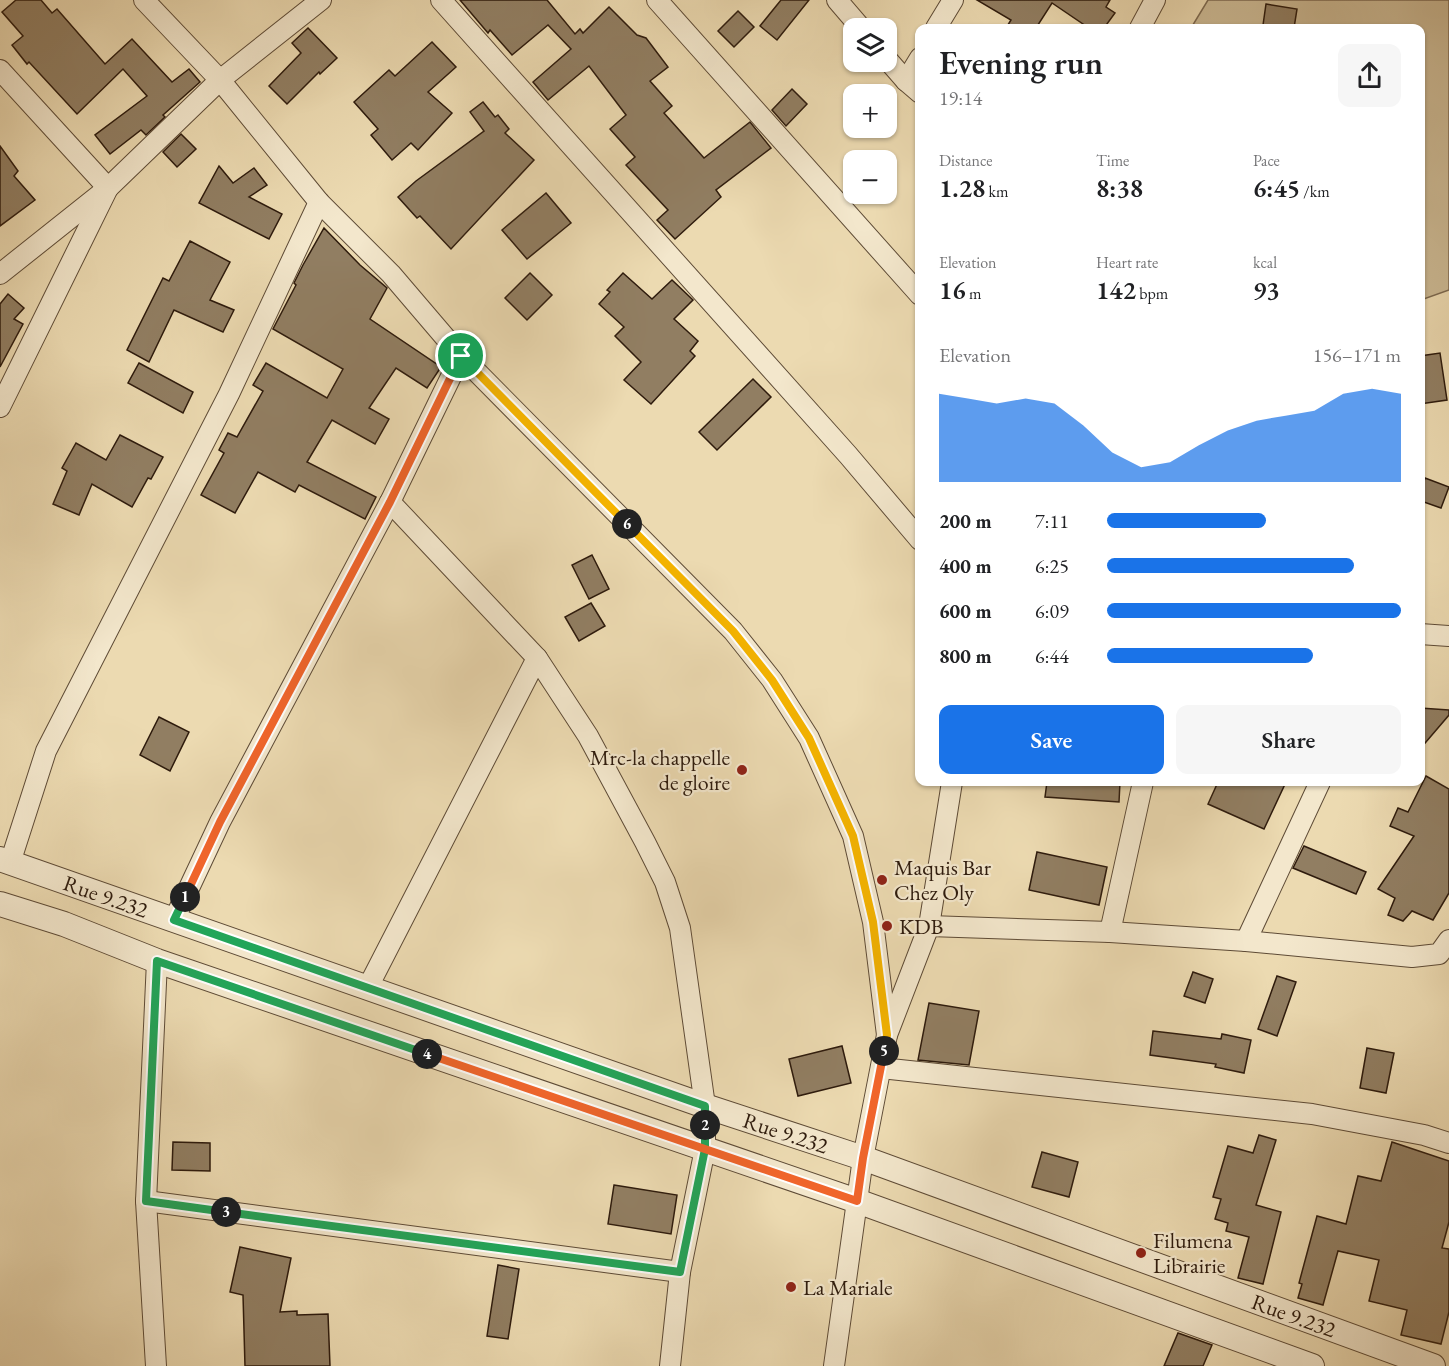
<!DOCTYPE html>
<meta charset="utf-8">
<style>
:root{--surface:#fff;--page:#f6f6f6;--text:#202124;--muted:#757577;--accent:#1a73e8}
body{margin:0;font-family:"EB Garamond",serif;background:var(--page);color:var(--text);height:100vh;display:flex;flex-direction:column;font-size:22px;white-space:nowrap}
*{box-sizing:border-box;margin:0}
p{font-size:20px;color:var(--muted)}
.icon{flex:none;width:33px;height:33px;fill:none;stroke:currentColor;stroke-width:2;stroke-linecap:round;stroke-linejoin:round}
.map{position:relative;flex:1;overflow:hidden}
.drawer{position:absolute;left:915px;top:24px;width:510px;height:762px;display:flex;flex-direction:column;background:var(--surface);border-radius:12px;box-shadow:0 2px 4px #0004}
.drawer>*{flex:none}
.fabs{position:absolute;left:843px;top:18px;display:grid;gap:12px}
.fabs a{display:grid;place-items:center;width:54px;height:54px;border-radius:12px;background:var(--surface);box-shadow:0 2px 4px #0004;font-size:30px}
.pin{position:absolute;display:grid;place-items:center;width:51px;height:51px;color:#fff;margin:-26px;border:3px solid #fff;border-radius:50%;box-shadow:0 2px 6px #0007}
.km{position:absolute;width:30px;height:30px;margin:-15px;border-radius:50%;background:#222;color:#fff;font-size:16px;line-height:30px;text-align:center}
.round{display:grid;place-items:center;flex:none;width:63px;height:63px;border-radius:12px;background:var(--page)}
.head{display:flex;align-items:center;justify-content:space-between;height:102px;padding:0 24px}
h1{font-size:33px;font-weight:600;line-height:45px}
.metrics{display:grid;grid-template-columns:repeat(3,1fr);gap:9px;height:102px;padding:6px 24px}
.metrics div{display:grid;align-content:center}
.metrics b{font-size:26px;font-weight:600}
.metrics small{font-size:16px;font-weight:400}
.metrics p{font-size:16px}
.chart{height:168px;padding:12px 24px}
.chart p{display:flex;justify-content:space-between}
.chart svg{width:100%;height:108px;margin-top:6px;fill:var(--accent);opacity:.7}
.button{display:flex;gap:12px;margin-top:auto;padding:12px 24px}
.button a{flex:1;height:69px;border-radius:12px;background:var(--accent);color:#fff;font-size:24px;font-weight:600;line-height:69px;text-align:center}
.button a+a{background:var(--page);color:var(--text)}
ul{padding:0 24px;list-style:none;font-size:20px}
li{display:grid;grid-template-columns:96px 72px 1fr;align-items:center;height:45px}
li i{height:15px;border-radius:8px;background:var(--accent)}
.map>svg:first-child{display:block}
.green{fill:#ccba95;stroke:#7d6a51;stroke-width:1.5}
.building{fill:#917e62;stroke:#2e1b0d;stroke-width:1.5}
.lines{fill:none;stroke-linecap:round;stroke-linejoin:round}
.minor-casing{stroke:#5e4b36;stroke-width:22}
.tertiary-casing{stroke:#5e4b36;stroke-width:26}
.minor{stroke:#f3e7cc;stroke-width:20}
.tertiary{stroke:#f3e7cc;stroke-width:24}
.split-1-casing{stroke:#fff;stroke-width:12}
.split-2-casing{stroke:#fff;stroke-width:12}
.split-3-casing{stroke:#fff;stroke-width:12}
.split-4-casing{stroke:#fff;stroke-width:12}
.split-5-casing{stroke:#fff;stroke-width:12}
.split-6-casing{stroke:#fff;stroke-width:12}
.split-7-casing{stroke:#fff;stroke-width:12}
.split-1{stroke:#f0652b;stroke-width:8}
.split-2{stroke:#22a559;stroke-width:8}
.split-3{stroke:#22a559;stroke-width:8}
.split-4{stroke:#22a559;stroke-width:8}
.split-5{stroke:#f0652b;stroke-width:8}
.split-6{stroke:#f5b400;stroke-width:8}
.split-7{stroke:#f5b400;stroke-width:8}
.poi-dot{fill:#8f2418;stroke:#f3e7cc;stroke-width:2}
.labels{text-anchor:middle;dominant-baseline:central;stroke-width:4.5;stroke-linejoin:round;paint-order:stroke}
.poi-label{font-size:22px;fill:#2e1b0d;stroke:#f3e7cc;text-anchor:start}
.street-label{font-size:22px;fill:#2e1b0d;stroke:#f3e7cc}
</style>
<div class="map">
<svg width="1449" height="1366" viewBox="0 0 1449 1366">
<rect width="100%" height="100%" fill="#ecdab1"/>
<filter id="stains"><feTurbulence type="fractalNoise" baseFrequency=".00333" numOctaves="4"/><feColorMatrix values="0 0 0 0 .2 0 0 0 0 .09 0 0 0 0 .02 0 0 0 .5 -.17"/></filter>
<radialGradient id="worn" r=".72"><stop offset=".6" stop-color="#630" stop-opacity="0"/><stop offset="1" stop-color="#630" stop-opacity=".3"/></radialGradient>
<polygon class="green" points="1208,0 1449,0 1449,290 1421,300 1420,28 1191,28"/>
<g class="building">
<polygon points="16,0 41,0 52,13 57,9 105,64 132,39 172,82 189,69 200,82 163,115 165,117 146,135 141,130 110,154 95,135 147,96 123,69 77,114 29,62 27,64 12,45 23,36 2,12"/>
<polygon points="460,0 547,0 575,34 580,29 583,33 609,7 637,35 646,38 668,67 650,81 672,106 664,113 704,158 750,122 771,148 716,190 721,197 675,239 657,220 668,210 626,165 635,157 610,129 626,115 589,66 548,100 533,82 571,49 548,25 512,55 490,30 488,33"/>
<polygon points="781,0 809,0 777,40 760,26"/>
<polygon points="977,0 1110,0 1106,7 1115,13 1104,28 1089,28 1052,3 1036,28 1006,28 1011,20"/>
<polygon points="1266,4 1297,9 1294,28 1263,25"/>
<polygon points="738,11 754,27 734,47 718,31"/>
<polygon points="308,28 337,58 320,74 319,72 287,104 269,86 301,53 292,43"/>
<polygon points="432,42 456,67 428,92 452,113 418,150 411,143 392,160 371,135 378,129 354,102 389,70 395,76"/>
<polygon points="792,89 807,104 786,126 772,110"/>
<polygon points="483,102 495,117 498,115 509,129 505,133 534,160 451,249 420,216 417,218 398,197 416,181 484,131 470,112"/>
<polygon points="181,134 196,149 177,167 163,152"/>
<polygon points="0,146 18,171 14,176 35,200 0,226"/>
<polygon points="219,166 233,183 254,168 267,185 249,197 282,214 269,239 199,203"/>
<polygon points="546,193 571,223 527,259 502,230"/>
<polygon points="324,228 360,265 387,288 370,319 441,367 427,388 396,368 369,408 389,419 375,444 332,420 307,462 376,497 365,519 299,485 295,492 258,472 235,513 201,495 224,453 219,450 228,433 237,437 263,391 253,385 266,363 327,398 343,369 273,329 296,285 294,283 303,265"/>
<polygon points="190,241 230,262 210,300 234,310 223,332 174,310 149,362 127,350 163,278 169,281"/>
<polygon points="530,273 552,295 527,320 505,298"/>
<polygon points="623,273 652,299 672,280 693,300 674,319 698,341 690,351 695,356 651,404 624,380 641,362 615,336 624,327 599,304 610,292 607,290"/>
<polygon points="8,294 24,308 14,319 23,324 0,367 0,304"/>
<polygon points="1440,353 1447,400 1420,404 1420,356"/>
<polygon points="139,363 193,392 183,413 128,383"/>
<polygon points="753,379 771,397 717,450 699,432"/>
<polygon points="120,435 163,457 151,479 148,478 132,507 92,484 79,515 53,504 67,471 62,468 76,443 106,460"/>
<polygon points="1425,478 1449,487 1441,508 1421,501 1421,491"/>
<polygon points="592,555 609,589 589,599 572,565"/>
<polygon points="591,603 605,626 579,641 565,617"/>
<polygon points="1420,708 1449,710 1449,715 1420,749"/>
<polygon points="159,717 189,732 170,771 140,755"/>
<polygon points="1426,776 1449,789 1449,893 1433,920 1412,911 1403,921 1388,915 1395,898 1378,889 1414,836 1390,826 1398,808 1408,812"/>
<polygon points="1047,782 1120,782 1119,802 1045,797"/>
<polygon points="1218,782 1286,782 1264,829 1208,804"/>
<polygon points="1304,846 1366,872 1356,894 1293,868"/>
<polygon points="1037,852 1107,867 1099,905 1029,890"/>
<polygon points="1193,972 1213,979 1205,1003 1184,996"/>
<polygon points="1277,976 1296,982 1277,1036 1258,1029"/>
<polygon points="929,1003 979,1011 969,1065 918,1060"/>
<polygon points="1153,1031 1221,1039 1222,1034 1251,1040 1244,1073 1215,1067 1216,1064 1150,1055"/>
<polygon points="842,1046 851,1083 798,1096 789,1059"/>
<polygon points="1367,1048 1394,1053 1386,1093 1360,1088"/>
<polygon points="1259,1135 1276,1140 1256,1205 1281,1212 1263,1284 1238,1278 1249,1237 1226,1231 1228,1223 1215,1219 1221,1199 1213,1197 1228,1146 1253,1153"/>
<polygon points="173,1142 210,1143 210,1171 172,1170"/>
<polygon points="1392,1142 1449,1161 1449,1222 1442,1248 1449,1249 1449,1312 1441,1344 1401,1335 1407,1310 1369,1301 1379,1260 1338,1251 1323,1305 1298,1298 1302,1284 1299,1283 1317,1216 1346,1224 1358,1176 1381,1181"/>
<polygon points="1042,1152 1078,1162 1069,1197 1032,1187"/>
<polygon points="614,1185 677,1195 671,1234 608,1224"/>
<polygon points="240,1247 291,1258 280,1312 297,1311 297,1315 328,1314 330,1366 245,1366 243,1295 230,1292"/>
<polygon points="498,1265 519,1269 508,1339 487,1336"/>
<polygon points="1178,1333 1212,1345 1203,1366 1164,1366"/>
</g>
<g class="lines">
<defs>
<g id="minor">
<polyline points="144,0 220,80 319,202 391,274 461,356 733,631 772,680 809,738 853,836 873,922 887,1035"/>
<polyline points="441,0 848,455 920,540"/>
<polyline points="657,0 920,295"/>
<polyline points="837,0 861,28"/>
<polyline points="936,28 953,0"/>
<polyline points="1140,28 1155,0"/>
<polyline points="886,58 906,81 920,93"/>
<polyline points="0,70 108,188 0,407"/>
<polyline points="906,81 920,58"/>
<polyline points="0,274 108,188 220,80 321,0"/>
<polyline points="390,502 537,658 588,736 645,842 665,882 680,928 705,1106 705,1149 680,1272 670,1366"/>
<polyline points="1420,634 1449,636"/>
<polyline points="10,863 46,751 229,394 319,202"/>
<polyline points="174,920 220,822 390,502 461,356"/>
<polyline points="929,926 1110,932 1246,941 1412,957 1439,954 1449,940"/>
<polyline points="1110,932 1143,782"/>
<polyline points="1246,941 1320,782"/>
<polyline points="368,987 537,658"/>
<polyline points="881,1068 1312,1114 1424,1135 1449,1143"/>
<polyline points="146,1201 680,1272"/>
<polyline points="156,1366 146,1201 157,961"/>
<polyline points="834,1366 863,1158 887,1035 929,926 952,782"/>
</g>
<g id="tertiary">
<path id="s1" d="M0,859L705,1106L863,1158L1433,1366"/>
<polyline points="0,904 64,924 157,961 857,1201 1312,1366"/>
</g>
</defs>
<use href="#minor" class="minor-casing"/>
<use href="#tertiary" class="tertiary-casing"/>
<use href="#minor" class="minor"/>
<use href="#tertiary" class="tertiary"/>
</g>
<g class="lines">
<defs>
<polyline id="split-1" points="185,897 220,822 390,502 461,356"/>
<polyline id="split-2" points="185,897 174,920 705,1106 705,1125"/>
<polyline id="split-3" points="226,1212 680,1272 705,1149 705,1125"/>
<polyline id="split-4" points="226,1212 146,1201 157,961 427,1054"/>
<polyline id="split-5" points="427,1054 857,1201 863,1158 884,1051"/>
<polyline id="split-6" points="627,524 733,631 772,680 809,738 853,836 873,922 887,1035 884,1051"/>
<polyline id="split-7" points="461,356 627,524"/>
</defs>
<use href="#split-1" class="split-1-casing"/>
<use href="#split-2" class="split-2-casing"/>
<use href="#split-3" class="split-3-casing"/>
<use href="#split-4" class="split-4-casing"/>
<use href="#split-5" class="split-5-casing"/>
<use href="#split-6" class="split-6-casing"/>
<use href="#split-7" class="split-7-casing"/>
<use href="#split-1" class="split-1"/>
<use href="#split-2" class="split-2"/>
<use href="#split-3" class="split-3"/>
<use href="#split-4" class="split-4"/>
<use href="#split-5" class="split-5"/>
<use href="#split-6" class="split-6"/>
<use href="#split-7" class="split-7"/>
</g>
<g class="poi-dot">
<circle cx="742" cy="770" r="6"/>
<circle cx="882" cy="880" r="6"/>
<circle cx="887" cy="926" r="6"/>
<circle cx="1141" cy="1253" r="6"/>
<circle cx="791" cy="1287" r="6"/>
</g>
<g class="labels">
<g class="poi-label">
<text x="730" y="757" text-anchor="end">Mrc-la chappelle<tspan x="730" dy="25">de gloire</tspan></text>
<text x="894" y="867">Maquis Bar<tspan x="894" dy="25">Chez Oly</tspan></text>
<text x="899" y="926">KDB</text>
<text x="1153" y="1240">Filumena<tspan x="1153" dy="25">Librairie</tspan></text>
<text x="803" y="1287">La Mariale</text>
</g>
<g class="street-label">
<text stroke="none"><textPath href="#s1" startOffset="112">Rue 9.232</textPath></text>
<text stroke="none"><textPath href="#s1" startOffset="832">Rue 9.232</textPath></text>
<text stroke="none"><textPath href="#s1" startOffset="1372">Rue 9.232</textPath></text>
</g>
</g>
<rect width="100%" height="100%" filter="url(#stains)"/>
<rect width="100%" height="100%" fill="url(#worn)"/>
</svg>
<div class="fabs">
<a><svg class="icon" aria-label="layers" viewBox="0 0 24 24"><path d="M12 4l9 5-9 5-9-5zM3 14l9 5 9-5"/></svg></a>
<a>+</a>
<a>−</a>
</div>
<div class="pin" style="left:461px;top:356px;background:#1e9e55"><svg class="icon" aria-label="arrive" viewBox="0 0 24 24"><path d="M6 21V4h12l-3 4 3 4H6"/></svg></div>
<b class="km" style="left:185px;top:897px">1</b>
<b class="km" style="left:705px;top:1125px">2</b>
<b class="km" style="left:226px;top:1212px">3</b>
<b class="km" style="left:427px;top:1054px">4</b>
<b class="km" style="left:884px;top:1051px">5</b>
<b class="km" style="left:627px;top:524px">6</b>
<section class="drawer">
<div class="head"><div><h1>Evening run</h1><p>19:14</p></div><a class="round"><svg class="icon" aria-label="share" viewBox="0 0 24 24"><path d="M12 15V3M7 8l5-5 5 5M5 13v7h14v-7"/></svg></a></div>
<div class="metrics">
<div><p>Distance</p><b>1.28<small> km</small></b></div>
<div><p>Time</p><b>8:38</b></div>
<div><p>Pace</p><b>6:45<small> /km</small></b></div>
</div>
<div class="metrics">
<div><p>Elevation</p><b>16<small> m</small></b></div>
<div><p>Heart rate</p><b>142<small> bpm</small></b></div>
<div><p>kcal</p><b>93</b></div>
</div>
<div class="chart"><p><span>Elevation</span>156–171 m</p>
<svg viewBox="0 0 160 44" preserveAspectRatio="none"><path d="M0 44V8L10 10L20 12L30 10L40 12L50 21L60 32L70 38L80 36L90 29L100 23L110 19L120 17L130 15L140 8L150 6L160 8V44z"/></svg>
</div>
<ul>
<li><b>200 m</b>7:11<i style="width:54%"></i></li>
<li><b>400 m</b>6:25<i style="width:84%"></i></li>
<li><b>600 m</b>6:09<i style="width:100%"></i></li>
<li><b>800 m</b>6:44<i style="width:70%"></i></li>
</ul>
<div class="button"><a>Save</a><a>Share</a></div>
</section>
</div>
